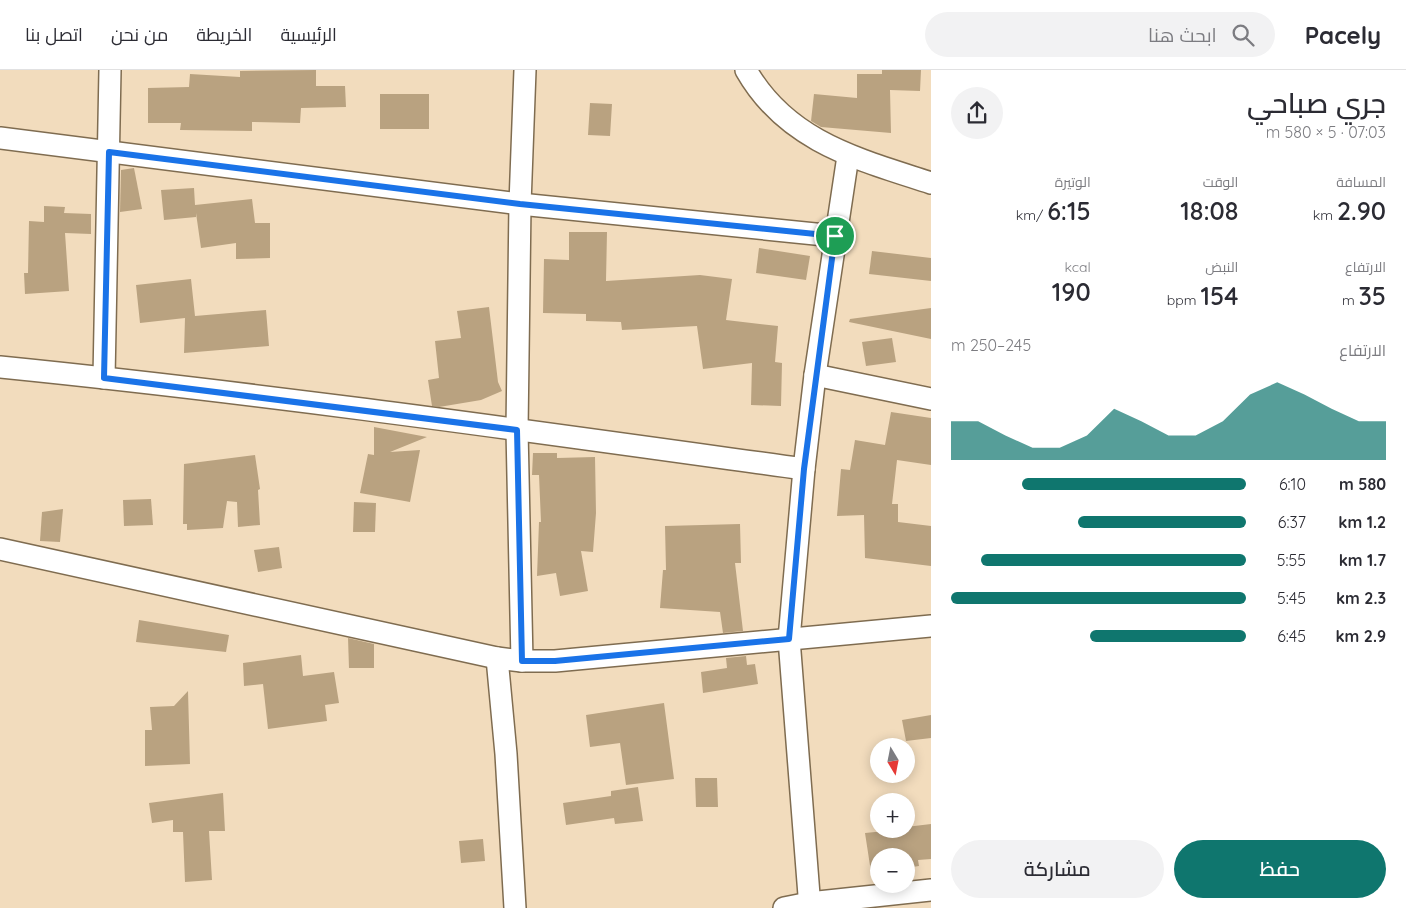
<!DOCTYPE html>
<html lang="ar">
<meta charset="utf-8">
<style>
:root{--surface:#fff;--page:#f2f2f3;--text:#2b2b33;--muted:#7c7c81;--line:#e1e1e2;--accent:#0f766e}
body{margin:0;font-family:Quicksand,Cairo,sans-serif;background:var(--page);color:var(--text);direction:rtl;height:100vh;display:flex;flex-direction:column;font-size:19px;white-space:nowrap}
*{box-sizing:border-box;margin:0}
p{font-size:16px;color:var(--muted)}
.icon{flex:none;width:28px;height:28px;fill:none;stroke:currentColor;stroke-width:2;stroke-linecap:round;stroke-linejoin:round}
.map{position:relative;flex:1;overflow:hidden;direction:ltr}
.sheet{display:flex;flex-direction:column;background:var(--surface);width:475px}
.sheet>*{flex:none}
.needle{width:32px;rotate:170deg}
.fabs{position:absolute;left:870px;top:668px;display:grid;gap:10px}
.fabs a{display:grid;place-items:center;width:45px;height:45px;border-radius:50%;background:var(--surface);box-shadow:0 2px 12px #0003;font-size:25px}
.pin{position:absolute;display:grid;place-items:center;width:42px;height:42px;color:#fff;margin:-21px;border:2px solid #fff;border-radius:50%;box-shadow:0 1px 5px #0007}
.round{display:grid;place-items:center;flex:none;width:52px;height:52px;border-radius:26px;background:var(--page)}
.overview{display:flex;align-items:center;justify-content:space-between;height:85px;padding:0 20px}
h1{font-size:28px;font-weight:600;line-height:38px}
.metrics{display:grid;grid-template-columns:repeat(3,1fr);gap:8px;height:85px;padding:5px 20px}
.metrics div{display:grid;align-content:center}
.metrics b{font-size:25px;font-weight:600}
.metrics small{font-size:14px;font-weight:400}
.metrics p{font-size:14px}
.chart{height:140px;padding:10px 20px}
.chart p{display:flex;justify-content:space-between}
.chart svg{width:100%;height:90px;margin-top:5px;fill:var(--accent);opacity:.7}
.cta{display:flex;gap:10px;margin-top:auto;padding:10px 20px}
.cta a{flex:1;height:58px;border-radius:30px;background:var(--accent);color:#fff;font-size:20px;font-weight:600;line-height:58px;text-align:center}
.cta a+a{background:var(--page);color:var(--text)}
ul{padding:0 20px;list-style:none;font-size:16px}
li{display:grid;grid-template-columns:80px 60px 1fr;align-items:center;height:38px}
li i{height:12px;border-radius:6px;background:var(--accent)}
header{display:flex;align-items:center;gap:30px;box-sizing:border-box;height:70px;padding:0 25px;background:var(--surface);border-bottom:1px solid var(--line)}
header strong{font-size:24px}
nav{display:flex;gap:28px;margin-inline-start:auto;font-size:18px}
.search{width:350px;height:45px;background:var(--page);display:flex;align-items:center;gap:12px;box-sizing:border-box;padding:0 18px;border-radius:28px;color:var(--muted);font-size:19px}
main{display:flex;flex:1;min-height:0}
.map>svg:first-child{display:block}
.building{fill:#b9a280}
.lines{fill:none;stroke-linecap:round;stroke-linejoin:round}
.minor-casing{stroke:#7f6c50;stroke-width:24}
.minor{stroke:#fff;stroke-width:21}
.route-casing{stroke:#fff;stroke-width:10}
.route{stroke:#1a73e8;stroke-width:6}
</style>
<header>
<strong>Pacely</strong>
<div class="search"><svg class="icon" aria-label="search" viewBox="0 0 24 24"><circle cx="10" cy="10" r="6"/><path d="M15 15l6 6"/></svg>ابحث هنا</div>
<nav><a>الرئيسية</a><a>الخريطة</a><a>من نحن</a><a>اتصل بنا</a></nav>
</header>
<main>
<section class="sheet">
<div class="overview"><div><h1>جري صباحي</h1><p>07:03 · 5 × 580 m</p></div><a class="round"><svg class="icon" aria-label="share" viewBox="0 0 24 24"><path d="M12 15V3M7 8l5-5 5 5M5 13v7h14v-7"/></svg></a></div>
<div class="metrics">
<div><p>المسافة</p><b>2.90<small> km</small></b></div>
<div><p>الوقت</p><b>18:08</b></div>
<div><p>الوتيرة</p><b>6:15<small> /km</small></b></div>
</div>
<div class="metrics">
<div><p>الارتفاع</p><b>35<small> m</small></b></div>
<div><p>النبض</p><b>154<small> bpm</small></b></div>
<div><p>kcal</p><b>190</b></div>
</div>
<div class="chart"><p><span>الارتفاع</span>245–250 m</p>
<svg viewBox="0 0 160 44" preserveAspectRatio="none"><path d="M0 44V25L10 25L20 32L30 38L40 38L50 32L60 19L70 25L80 32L90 32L100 25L110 12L120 6L130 12L140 19L150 25L160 25V44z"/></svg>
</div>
<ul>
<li><b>580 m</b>6:10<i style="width:76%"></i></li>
<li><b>1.2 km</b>6:37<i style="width:57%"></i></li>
<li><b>1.7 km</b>5:55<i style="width:90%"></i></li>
<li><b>2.3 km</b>5:45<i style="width:100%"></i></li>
<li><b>2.9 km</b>6:45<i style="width:53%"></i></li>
</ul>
<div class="cta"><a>حفظ</a><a>مشاركة</a></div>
</section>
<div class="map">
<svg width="931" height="838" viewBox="0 0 931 838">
<rect width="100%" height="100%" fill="#f2dcbd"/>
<g class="building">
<polygon points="316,0 316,16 345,16 346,37 301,38 300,53 252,52 252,61 180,60 181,53 148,53 148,18 189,17 190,4 240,7 240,1"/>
<polygon points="882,0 921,0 920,21 890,20 891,63 821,57 811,51 814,24 857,28 857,4 882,4"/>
<rect x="380" y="24" width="49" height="35"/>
<polygon points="590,33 612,34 610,66 588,65"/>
<polygon points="134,98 142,139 120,142 121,100"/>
<polygon points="194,118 195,135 252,129 255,153 270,153 270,188 236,189 236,173 201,178 196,143 196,147 164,150 161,120"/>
<polygon points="44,136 65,137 64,143 91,144 91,164 65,163 69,221 25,224 24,203 28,203 29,151 44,152"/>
<polygon points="569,162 607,162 606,211 700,205 732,209 726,250 778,256 775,292 782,293 781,336 751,335 752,293 703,299 697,256 622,260 621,252 586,251 586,244 543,243 544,189 569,190"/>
<polygon points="759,178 810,186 806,210 756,203"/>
<polygon points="872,181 931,188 931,211 869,204"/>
<polygon points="191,209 195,246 266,240 269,276 184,283 185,248 140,253 136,215"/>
<polygon points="489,237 498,312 502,321 481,330 439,337 432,336 428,310 439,308 435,271 461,268 457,241"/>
<polygon points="931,238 931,269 849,252 850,249"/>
<polygon points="892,268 896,292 866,296 862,272"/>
<polygon points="891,342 931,348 931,395 897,390 892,434 898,434 898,452 931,456 931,496 865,488 864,445 837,446 841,399 850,400 855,370 885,375"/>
<polygon points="374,357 427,367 390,382 420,380 410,432 360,423 368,384 374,385"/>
<polygon points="533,383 557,383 557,388 595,387 596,443 593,482 581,481 588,521 560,526 556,503 537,506 539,452 541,452 539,405 532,405"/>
<polygon points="255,385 260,419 258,420 260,455 238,457 237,432 227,431 223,458 187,460 187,454 183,454 184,394"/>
<polygon points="151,429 153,455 124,456 123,430"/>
<polygon points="354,432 376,433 375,462 353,462"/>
<polygon points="63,439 60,472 40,471 42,442"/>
<polygon points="740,454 741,493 735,493 743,561 723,563 720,542 660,538 663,500 666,500 665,456"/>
<polygon points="279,477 282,498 258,502 254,480"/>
<polygon points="139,550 229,565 226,582 136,572"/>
<polygon points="348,568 374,574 374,598 349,598"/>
<polygon points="301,585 303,606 334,602 339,633 325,635 327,651 268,659 263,614 244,616 243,593"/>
<polygon points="746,586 747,595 755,594 758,614 703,623 701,602 727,598 726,588"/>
<polygon points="188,621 190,694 145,696 145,660 152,660 150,637 174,636"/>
<polygon points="664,633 674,709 626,715 620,673 590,677 586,645"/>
<polygon points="931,645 931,668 906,671 902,650"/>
<polygon points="695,708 717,708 718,737 696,737"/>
<polygon points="638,717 643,751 615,754 614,748 566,755 563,733 611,726 611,721"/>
<polygon points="223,723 225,761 209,761 212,810 185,812 183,762 173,762 173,750 152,753 149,733"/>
<polygon points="931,754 931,789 918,790 919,796 906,798 906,786 879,786 879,801 871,802 865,763 906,759 906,757"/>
<polygon points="483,769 485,791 461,793 459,771"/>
</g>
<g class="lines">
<defs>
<g id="minor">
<path d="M746,0C787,72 858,89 931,113"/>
<polyline points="0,68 520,134 835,166"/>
<path d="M0,297C269,324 536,362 804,399"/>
<polyline points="815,305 931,329"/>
<polyline points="104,308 110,0"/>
<polyline points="0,479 497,588 522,591 555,591 931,556"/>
<polyline points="497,588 506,684 515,838"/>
<polyline points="522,591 517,360 520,134 525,0"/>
<polyline points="784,838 809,833 931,820"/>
<polyline points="810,838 789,569 804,399 815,305 848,86"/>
</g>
</defs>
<use href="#minor" class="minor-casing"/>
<use href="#minor" class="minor"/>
</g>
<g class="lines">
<defs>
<polygon id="route" points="109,82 520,134 835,166 804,399 789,569 555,591 522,591 517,360 104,308"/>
</defs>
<use href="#route" class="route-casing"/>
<use href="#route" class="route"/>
</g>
</svg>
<div class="fabs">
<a><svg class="needle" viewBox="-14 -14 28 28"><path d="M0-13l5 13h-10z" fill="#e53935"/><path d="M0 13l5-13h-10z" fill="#7c7c81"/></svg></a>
<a>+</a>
<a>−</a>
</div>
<div class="pin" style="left:835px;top:166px;background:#1e9e55"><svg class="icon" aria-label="arrive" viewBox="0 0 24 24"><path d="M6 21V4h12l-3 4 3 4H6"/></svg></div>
</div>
</main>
